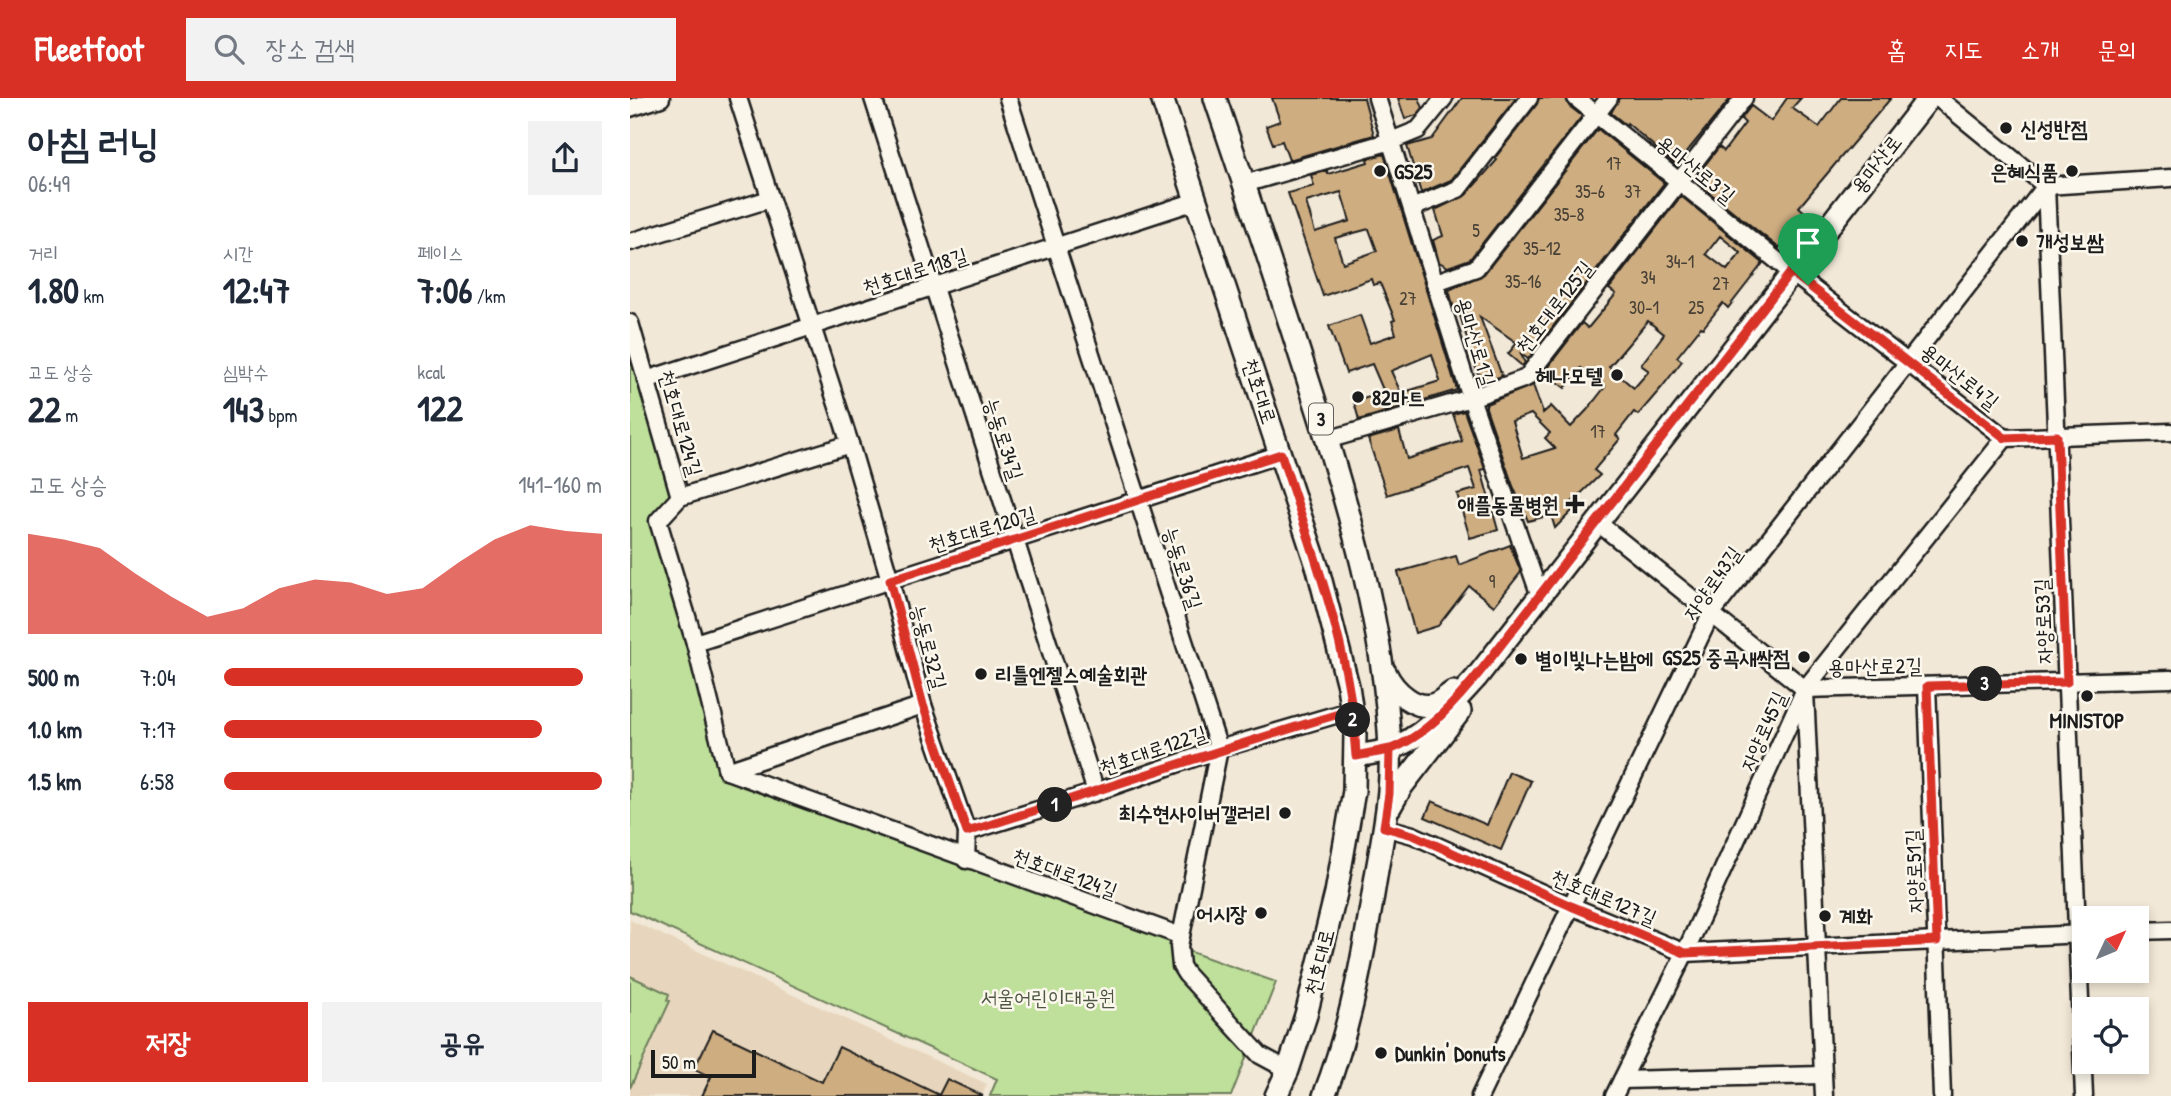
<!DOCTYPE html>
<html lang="ko">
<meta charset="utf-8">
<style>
:root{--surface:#fff;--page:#f2f2f3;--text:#1f2937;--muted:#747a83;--accent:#d93025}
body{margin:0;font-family:"Patrick Hand","Poor Story",sans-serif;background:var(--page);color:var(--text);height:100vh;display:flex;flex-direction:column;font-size:26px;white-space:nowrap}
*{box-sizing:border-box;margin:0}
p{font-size:23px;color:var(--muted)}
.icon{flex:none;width:38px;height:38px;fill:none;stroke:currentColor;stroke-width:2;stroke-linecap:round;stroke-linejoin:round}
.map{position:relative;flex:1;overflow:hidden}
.drawer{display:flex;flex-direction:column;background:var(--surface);width:630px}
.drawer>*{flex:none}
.needle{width:46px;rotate:46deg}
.fabs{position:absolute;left:1442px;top:808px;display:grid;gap:14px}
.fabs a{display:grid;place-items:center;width:77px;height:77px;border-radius:0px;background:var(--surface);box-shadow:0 4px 10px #0003;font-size:35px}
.scale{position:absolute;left:21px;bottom:18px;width:105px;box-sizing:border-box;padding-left:7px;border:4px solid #1c1c1c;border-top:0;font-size:19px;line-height:24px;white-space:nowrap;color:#1c1c1c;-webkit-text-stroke:5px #fbf7ec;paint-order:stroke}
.pin{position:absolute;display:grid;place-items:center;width:60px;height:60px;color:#fff;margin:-72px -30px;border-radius:50% 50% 50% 0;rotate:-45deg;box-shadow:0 0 7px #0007}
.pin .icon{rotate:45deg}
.km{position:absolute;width:35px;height:35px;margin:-18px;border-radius:50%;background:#222;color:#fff;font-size:19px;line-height:35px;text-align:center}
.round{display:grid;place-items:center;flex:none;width:74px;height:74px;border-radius:0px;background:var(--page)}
.overview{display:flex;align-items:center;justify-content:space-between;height:119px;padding:0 28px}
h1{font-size:38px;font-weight:700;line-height:52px}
.stats{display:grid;grid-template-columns:repeat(3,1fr);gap:10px;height:119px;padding:7px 28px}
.stats div{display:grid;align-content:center}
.stats b{font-size:35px;font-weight:700}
.stats small{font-size:19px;font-weight:400}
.stats p{font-size:19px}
.chart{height:196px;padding:14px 28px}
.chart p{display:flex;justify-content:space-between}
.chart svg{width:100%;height:126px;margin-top:7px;fill:var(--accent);opacity:.7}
.action{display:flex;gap:14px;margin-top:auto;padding:14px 28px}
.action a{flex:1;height:80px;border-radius:0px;background:var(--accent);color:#fff;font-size:28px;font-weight:700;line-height:80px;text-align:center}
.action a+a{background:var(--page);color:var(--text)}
ul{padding:0 28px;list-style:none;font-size:23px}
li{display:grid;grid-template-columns:112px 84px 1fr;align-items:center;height:52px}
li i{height:18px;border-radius:9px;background:var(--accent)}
header{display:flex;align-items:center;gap:42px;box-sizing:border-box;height:98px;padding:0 35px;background:var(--accent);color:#fff}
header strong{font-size:33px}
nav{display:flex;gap:38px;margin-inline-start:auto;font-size:24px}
.search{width:490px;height:63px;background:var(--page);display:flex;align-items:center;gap:18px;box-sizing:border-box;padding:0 24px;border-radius:0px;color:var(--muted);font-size:26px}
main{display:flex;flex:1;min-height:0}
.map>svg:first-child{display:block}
.built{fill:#e7d6bd}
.green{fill:#bee09a;stroke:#6d7e5b;stroke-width:2}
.building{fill:#cead81;stroke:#1c1c1c;stroke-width:2;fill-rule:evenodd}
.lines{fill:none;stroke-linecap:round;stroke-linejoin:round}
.minor-casing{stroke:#1c1c1c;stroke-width:21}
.major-casing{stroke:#1c1c1c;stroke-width:26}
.minor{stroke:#fbf7ec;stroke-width:16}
.major{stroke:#fbf7ec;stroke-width:21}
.route-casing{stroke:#fff;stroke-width:14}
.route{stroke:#d93025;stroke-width:9}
.poi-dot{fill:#1c1c1c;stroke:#fbf7ec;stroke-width:2.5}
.labels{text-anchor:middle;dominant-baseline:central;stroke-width:5;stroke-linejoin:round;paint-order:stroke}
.number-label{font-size:18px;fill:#484035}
.shield{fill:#fbf7ec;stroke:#5f5e5a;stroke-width:2}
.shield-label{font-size:19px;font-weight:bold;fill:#1c1c1c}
.poi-label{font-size:21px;font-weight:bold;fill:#1c1c1c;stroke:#fbf7ec;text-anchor:start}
.street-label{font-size:21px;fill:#1c1c1c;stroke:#fbf7ec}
.park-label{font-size:21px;fill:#4d5742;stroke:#fbf7ec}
</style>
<header>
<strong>Fleetfoot</strong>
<div class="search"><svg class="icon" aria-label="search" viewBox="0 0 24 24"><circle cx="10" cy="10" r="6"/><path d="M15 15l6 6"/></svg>장소 검색</div>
<nav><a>홈</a><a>지도</a><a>소개</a><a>문의</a></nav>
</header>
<main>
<section class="drawer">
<div class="overview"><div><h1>아침 러닝</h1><p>06:49</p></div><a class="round"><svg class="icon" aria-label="share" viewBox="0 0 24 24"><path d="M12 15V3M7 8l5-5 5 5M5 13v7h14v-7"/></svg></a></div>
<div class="stats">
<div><p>거리</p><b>1.80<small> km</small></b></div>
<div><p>시간</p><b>12:47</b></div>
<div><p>페이스</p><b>7:06<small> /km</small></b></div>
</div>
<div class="stats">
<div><p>고도 상승</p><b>22<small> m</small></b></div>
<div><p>심박수</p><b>143<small> bpm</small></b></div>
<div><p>kcal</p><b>122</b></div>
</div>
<div class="chart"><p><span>고도 상승</span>141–160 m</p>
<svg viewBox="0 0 160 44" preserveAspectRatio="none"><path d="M0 44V9L10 11L20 14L30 23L40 31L50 38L60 35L70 28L80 25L90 26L100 30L110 28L120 19L130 11L140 6L150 8L160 9V44z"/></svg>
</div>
<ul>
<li><b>500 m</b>7:04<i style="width:95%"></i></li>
<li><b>1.0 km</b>7:17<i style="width:84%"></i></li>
<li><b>1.5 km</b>6:58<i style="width:100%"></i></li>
</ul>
<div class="action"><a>저장</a><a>공유</a></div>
</section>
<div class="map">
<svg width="1541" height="998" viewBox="0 0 1541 998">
<rect width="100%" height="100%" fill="#f2e8d7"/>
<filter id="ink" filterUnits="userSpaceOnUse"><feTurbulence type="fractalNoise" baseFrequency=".0143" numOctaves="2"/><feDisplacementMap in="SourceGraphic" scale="14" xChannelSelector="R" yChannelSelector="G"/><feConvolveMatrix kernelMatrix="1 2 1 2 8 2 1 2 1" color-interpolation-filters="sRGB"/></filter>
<g filter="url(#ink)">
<polygon class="built" points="0,822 357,986 352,998 0,998"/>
<g class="green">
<polygon points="0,244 43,397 22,426 59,547 91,675 545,841 544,848 646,884 601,998 360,998 367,981 0,813"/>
<polygon points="0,878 39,896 37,902 40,903 0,990"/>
</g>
<g class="building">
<polygon points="642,0 734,0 744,37 659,62 652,43 643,46 636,28 650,23"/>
<polygon points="768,0 789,0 793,10 787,17 775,21"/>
<polygon points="832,0 886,0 821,82 791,95 777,48 802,41"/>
<polygon points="909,0 936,0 939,8 952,18 840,161 818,169 809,164 803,142 813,138 805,112 836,97 867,62 865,60 907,6"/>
<polygon points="989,0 1101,0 1046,67 997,25 996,27 981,15"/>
<polygon points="1157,0 1171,0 1162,10 1189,29 1211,0 1261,0 1169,109 1177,116 1149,150 1070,87 1068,76 1089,49 1094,53 1115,25 1111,21 1121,8 1141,23"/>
<polygon points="968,31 1034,85 898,261 891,256 895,265 892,268 878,256 887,245 850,219 872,278 857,283 847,274 828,211 824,211 819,192 854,176"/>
<path d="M754,56L827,292L729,322L724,304L754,294L742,266L716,275L699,228L730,217L740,245L766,236L762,223L765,222L750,185L743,187L741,181L693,198L658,95L684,88L681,77L697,73L698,76L738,64L737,61ZM711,94L720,123L685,134L676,104ZM739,131L747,153L713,165L705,140ZM802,256L810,283L771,295L761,273Z"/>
<path d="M1051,98L1133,165L1098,210L1093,205L1073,230L1071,229L1047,259L1052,263L1032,289L1008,317L1004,314L986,337L990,341L964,372L970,377L938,408L942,413L925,430L921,417L898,423L883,388L856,310V306L903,287L913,315L921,308L941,329L957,312L975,289L951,270L935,290L914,274L952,225L958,230L986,196L979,191ZM1090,138L1111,155L1097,172L1076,156ZM1018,223L1034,236L1011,267L1019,273L1004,290L979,269ZM901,316L920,335L915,340L925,350L893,360L882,323Z"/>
<polygon points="834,313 855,371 851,372 868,432 840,440 827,396 846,391 839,370 757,397 738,341 769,332 777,361 832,343 823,316"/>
<polygon points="880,447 891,474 864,508 839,488 808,528 785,535 768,474 826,458 829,467"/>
<polygon points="879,674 901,683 871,752 795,719 802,703 857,727"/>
<polygon points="83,932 192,984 209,949 309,997 317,981 353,998 72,998 81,979 64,971"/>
</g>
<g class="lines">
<defs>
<g id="minor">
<polyline points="108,0 220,346 260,482 293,607 337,734 336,762"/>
<polyline points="243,0 466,694"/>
<polyline points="378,0 589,651 549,848 551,868 556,876 630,957 658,972"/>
<polyline points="747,0 841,300 910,498"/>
<polyline points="946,0 1161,174 1375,340 1541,334"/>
<polyline points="1308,0 1416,88 1541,80"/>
<polyline points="0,10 31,0"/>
<polyline points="614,86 761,43 788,32 814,0"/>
<polyline points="1416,88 1454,998"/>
<polyline points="782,110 828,91 899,0"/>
<polyline points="0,144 140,101"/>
<polyline points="806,184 846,170 979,0"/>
<polyline points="0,225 50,399 28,423 65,545 97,673 551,838"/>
<polyline points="16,282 566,103"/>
<polyline points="697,342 841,300 896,280 1114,0"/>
<polyline points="50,399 220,346"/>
<polyline points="967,424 1175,591 1541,581"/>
<polyline points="65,545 651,356"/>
<polyline points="1297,588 1312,998"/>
<polyline points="1175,593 1194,998"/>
<polyline points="97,673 293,607"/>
<polyline points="754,729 783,737 941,808 1055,855 1454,836"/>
<polyline points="337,734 466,694 589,651 722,612"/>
<polyline points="1507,833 1541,832"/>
<polyline points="992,982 1193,977"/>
<polyline points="850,998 1081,516 1416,88"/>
<polyline points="984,998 1055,855 1175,591 1375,340"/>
</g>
<g id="major">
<polyline points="532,0 688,471 718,588 725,635 724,693 706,795 676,917 658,972 646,998"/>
<path d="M585,0C618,97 650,194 681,291C718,407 755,529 760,651C762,692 754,732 747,772C735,848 722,926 694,998"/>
<path d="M755,574C763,592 788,617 809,604C814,601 818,597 823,594"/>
<path d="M726,658C736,656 748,655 758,652C793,641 822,606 846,580L1299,0"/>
<polyline points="760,709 772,688 830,613"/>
</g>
</defs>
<use href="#minor" class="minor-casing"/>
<use href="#major" class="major-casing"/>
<use href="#minor" class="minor"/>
<use href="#major" class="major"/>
</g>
</g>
<g class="lines" filter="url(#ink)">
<defs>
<path id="route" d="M1178,187L1161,174L853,570C830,599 795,640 758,652C748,655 736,656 726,658L722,612C593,650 466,694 337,734L293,607L260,482L651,356C682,452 723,557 726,658L760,651L759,696L754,729L783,737L941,808L1055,855L1307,843L1297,588L1437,584L1427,338L1375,340L1178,187"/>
</defs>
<use href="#route" class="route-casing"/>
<use href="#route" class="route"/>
</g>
<g class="poi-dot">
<circle cx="1376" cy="30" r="7"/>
<circle cx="750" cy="73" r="7"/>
<circle cx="1442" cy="73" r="7"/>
<circle cx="1392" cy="143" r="7"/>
<circle cx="987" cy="277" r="7"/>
<circle cx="728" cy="299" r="7"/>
<path d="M941.5 395.5h7v7h7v7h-7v7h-7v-7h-7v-7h7z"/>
<circle cx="1174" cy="559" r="7"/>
<circle cx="891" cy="561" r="7"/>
<circle cx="351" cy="576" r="7"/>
<circle cx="1457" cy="598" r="7"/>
<circle cx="655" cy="715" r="7"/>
<circle cx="631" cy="815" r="7"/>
<circle cx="1195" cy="818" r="7"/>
<circle cx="751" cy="955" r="7"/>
</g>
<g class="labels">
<g class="number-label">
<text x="984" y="65">17</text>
<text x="960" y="93">35-6</text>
<text x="1003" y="93">37</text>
<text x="939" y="116">35-8</text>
<text x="846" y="132">5</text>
<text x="912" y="150">35-12</text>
<text x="1050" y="163">34-1</text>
<text x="1018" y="179">34</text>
<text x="893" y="183">35-16</text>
<text x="1091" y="185">27</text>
<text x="778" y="200">27</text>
<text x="1014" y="209">30-1</text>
<text x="1066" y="209">25</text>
<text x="968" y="333">17</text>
<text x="862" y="483">9</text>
</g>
<rect class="shield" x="679" y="305.5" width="24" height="31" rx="5"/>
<g class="shield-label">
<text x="691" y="321">3</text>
</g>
<g class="poi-label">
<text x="1390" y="30">신성반점</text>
<text x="764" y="73">GS25</text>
<text x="1428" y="73" text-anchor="end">은혜식품</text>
<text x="1406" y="143">개성보쌈</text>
<text x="973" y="277" text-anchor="end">헤나모텔</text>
<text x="742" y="299">82마트</text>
<text x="929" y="406" text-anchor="end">애플동물병원</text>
<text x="1160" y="559" text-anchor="end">GS25 중곡새싹점</text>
<text x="905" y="561">별이빛나는밤에</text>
<text x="365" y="576">리틀엔젤스예술회관</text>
<text x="1457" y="622" text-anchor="middle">MINISTOP</text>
<text x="641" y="715" text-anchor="end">최수현사이버갤러리</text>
<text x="617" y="815" text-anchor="end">어시장</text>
<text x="1209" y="818">계화</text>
<text x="765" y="955">Dunkin' Donuts</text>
</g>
<g class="street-label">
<text transform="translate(1246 66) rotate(-52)">용마산로</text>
<text transform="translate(1066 71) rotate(39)">용마산로3길</text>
<text transform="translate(285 173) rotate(-18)">천호대로118길</text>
<text transform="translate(924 209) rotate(-52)">천호대로125길</text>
<text transform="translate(846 244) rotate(73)">용마산로1길</text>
<text transform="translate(1330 278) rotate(38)">용마산로4길</text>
<text transform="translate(630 293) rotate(72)">천호대로</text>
<text transform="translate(51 325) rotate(74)">천호대로124길</text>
<text transform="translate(374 341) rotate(72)">능동로34길</text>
<text transform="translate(352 431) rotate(-17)">천호대로120길</text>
<text transform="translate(553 470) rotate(72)">능동로36길</text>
<text transform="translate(1082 485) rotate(-55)">자양로43길</text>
<text transform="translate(1413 523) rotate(-92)">자양로53길</text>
<text transform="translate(299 549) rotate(75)">능동로32길</text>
<text transform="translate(1245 568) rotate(-1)">용마산로2길</text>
<text transform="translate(1133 633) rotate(-66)">자양로45길</text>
<text transform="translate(523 652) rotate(-19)">천호대로122길</text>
<text transform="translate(1284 773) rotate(-92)">자양로51길</text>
<text transform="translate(435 775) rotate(20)">천호대로124길</text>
<text transform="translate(974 799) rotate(23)">천호대로127길</text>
<text transform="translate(689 864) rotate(-76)">천호대로</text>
</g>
<g class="park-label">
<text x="418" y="899">서울어린이대공원</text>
</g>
</g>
</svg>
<div class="fabs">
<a><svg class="needle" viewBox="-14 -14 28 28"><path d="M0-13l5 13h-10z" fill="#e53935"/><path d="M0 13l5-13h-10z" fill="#747a83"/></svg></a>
<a><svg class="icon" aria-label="locate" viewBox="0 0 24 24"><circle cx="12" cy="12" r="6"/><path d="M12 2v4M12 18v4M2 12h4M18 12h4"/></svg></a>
</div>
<div class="scale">50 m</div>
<div class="pin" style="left:1178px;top:187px;background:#1e9e55"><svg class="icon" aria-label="arrive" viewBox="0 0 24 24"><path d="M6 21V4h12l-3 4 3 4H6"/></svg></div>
<b class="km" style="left:425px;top:707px">1</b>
<b class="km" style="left:723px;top:622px">2</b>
<b class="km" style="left:1355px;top:586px">3</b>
</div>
</main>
